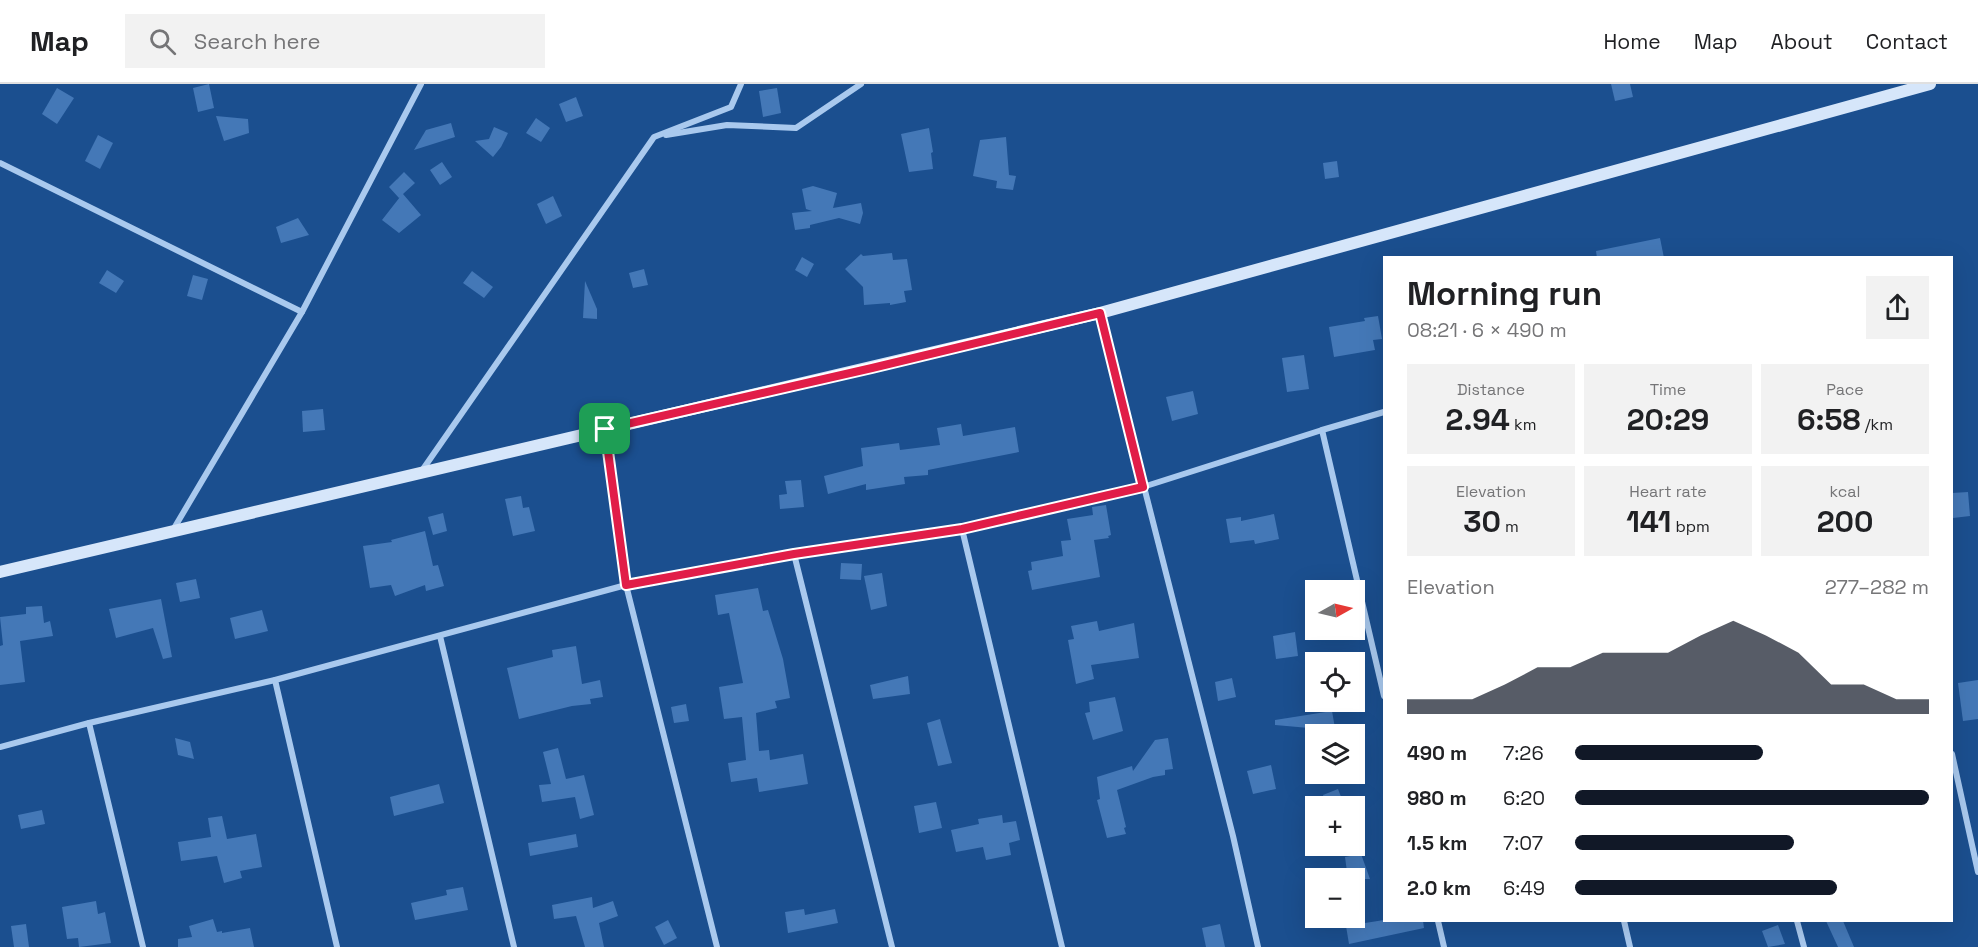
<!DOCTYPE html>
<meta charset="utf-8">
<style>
:root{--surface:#fff;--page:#f2f2f2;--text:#202124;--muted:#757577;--line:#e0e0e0;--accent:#111827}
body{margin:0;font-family:"Space Grotesk",sans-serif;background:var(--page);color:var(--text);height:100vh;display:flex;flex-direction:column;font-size:22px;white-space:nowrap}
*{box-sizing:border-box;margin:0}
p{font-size:20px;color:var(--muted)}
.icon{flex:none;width:33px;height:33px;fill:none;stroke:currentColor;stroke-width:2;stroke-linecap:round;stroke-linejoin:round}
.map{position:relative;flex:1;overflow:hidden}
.panel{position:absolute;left:1383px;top:172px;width:570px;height:666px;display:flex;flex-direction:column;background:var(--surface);border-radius:0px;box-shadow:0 6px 24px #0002}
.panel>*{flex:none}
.needle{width:39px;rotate:82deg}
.tools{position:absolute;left:1305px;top:496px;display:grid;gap:12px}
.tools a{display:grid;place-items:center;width:60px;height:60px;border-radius:0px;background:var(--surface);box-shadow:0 6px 24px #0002;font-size:30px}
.pin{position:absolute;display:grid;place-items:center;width:51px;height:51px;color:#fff;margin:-26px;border-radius:12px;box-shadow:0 3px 9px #0006}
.round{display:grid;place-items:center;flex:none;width:63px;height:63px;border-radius:0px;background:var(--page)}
.overview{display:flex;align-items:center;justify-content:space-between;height:102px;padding:0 24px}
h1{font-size:33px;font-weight:700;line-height:45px}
.stats{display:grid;grid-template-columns:repeat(3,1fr);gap:9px;height:102px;padding:6px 24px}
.stats div{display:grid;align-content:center;border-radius:0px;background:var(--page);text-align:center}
.stats b{font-size:30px;font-weight:700}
.stats small{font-size:16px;font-weight:400}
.stats p{font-size:16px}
.chart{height:168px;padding:12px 24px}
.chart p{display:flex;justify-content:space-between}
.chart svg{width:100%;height:108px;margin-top:6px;fill:var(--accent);opacity:.7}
ul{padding:0 24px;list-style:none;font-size:20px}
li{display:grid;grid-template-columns:96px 72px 1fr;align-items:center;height:45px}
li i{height:15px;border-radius:8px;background:var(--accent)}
header{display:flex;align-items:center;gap:36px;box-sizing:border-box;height:84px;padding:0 30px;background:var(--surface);border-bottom:2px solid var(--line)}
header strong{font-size:28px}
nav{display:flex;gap:33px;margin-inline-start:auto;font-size:21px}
.search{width:420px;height:54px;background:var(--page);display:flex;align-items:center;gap:15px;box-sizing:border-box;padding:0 21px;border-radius:0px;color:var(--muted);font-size:22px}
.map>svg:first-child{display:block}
.building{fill:#4478b7}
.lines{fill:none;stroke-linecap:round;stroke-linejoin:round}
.street{stroke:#a9c9ee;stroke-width:6}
.secondary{stroke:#d6e6fa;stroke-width:12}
.route-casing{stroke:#fff;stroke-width:12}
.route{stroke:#e11d48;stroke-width:8}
</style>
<header>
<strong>Map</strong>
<div class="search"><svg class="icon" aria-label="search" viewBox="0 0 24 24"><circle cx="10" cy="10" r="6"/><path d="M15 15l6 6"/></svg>Search here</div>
<nav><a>Home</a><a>Map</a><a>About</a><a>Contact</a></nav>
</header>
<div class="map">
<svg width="1978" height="863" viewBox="0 0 1978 863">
<rect width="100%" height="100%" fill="#1b4f8f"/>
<g class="building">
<polygon points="209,0 214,24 198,28 193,4"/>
<polygon points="1611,0 1630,0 1633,13 1615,17"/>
<polygon points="57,4 74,14 57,40 42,30"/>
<polygon points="777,4 781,29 763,33 759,7"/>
<polygon points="576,13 583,32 566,38 559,20"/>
<polygon points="216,32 248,35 249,49 224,57"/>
<polygon points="536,34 550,44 541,58 526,49"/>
<polygon points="451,39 455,53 414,66 426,46"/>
<polygon points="494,43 508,49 501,63 493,73 475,57 489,55"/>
<polygon points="929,44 933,68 931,69 933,85 909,88 901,50"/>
<polygon points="98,51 113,59 100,85 85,77"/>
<polygon points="1006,53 1009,91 1016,92 1013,106 996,104 997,97 973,92 980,56"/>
<polygon points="1337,77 1339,93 1325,95 1323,79"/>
<polygon points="442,78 452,93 440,101 430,86"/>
<polygon points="404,88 415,99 403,110 421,131 399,149 382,136 400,113 399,114 389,103"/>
<polygon points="813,102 837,109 833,124 861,119 863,129 860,140 839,134 810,141 810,144 795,146 792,129 812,127 806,125 802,105"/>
<polygon points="553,112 562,132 546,140 537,120"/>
<polygon points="298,134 309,151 281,159 276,143"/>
<polygon points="1660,154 1664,174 1597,174 1596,167"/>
<polygon points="892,169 893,176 907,175 912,206 904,207 906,218 890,221 890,219 864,221 863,203 845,185 861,170 863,172"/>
<polygon points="802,173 814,180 807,193 795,186"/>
<polygon points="644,185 648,201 633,204 629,189"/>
<polygon points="107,186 124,197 116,209 99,199"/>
<polygon points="472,187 493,203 484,214 463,199"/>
<polygon points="193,191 208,195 202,216 187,212"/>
<polygon points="585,197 597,225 597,235 583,234"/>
<polygon points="1378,232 1382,255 1373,256 1375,266 1334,273 1329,243 1365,237 1364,234"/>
<polygon points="1304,271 1309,305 1287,308 1282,274"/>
<polygon points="1193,307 1198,330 1172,337 1166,313"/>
<polygon points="323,325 325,346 303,348 302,327"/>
<polygon points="961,340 963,352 1015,343 1019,368 928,386 928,391 904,393 905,400 866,406 866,400 828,410 824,392 863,382 861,364 899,359 900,366 940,361 937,344"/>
<polygon points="801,396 804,423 780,425 779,411 787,410 785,397"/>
<polygon points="1968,408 1970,432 1953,434 1952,409"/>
<polygon points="521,412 523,424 529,423 535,447 513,452 505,415"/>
<polygon points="1106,421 1111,451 1108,452 1109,454 1094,456 1100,493 1032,506 1028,487 1032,486 1031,478 1063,472 1061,457 1071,456 1067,435 1093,431 1092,423"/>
<polygon points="443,429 447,447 433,451 428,433"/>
<polygon points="1274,430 1279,455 1255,460 1254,456 1230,459 1226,435 1241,433 1241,437"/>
<polygon points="425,447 433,482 438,481 444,502 426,507 425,501 395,512 391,501 370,504 363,462 392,458 391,456"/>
<polygon points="841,479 862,480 861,496 840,495"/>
<polygon points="882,489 887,522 871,526 864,492"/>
<polygon points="196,495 200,514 180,518 176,499"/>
<polygon points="758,504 763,527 768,526 783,575 790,614 775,617 777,624 756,629 759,667 769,666 770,676 803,670 808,700 759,708 757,694 731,698 728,679 746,676 742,633 724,635 719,603 743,599 729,529 718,531 715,511"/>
<polygon points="161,515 172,573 163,575 153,544 116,554 109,525"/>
<polygon points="42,522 44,539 50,537 53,552 20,557 25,598 0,601 0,562 3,561 0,533 26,530 26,523"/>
<polygon points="262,526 268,547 235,555 230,534"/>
<polygon points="1097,537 1099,547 1134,539 1139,574 1091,581 1094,595 1076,600 1068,556 1074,555 1071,542"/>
<polygon points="1295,548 1298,572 1276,575 1273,552"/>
<polygon points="576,562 582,600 600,596 603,613 590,615 591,620 572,622 519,635 507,584 553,573 552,566"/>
<polygon points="908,592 910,610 873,615 870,601"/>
<polygon points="1232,594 1236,613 1218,617 1215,598"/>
<polygon points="1978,596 1978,635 1963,637 1958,599"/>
<polygon points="1115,613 1123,647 1093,656 1085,629 1090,628 1089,618"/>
<polygon points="686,620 689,637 674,639 671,623"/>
<polygon points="1332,627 1336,650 1316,651 1316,653 1311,653 1309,644 1275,641 1275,636"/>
<polygon points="940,635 952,679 938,682 927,639"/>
<polygon points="175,654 190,658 194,675 178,671"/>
<polygon points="1168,654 1173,685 1165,686 1165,691 1153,693 1117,706 1126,743 1124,744 1126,750 1107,754 1097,716 1100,715 1097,693 1132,682 1133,687 1155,656"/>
<polygon points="558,664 566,695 584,691 594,731 580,735 575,713 542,718 539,701 551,700 543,668"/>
<polygon points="1271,681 1276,705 1253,710 1247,687"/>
<polygon points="439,700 444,719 394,732 390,713"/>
<polygon points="1338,705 1345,723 1327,723 1323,711"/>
<polygon points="936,718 942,744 919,749 914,722"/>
<polygon points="42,726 45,740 21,745 18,731"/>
<polygon points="1002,731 1003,739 1016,737 1020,756 1009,759 1011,771 986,776 983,763 956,768 951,746 979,740 978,735"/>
<polygon points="222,732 227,755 256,750 262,783 240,787 242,794 224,799 217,772 181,777 178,758 211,753 208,734"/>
<polygon points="576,750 578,763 530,772 528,759"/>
<polygon points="1361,770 1370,795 1348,795 1345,773"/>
<polygon points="463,803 468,826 415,836 411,819 447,811 446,806"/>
<polygon points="592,813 593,824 613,817 618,832 599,839 604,863 585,863 576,832 554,835 552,821"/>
<polygon points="96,817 98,830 105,828 111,859 79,863 78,854 67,855 62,823"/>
<polygon points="804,825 805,831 835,825 838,839 788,849 785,828"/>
<polygon points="213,835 217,848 222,847 222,849 250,844 254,863 178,863 178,855 192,853 189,842"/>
<polygon points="668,836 677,854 664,861 655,843"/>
<polygon points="1384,836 1423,837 1424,844 1349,860 1346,842"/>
<polygon points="1826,837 1843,837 1854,863 1838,863"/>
<polygon points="26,840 29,863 14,863 11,842"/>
<polygon points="1220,840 1225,863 1206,863 1202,844"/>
<polygon points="1778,841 1785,860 1768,863 1762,847"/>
</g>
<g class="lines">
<g class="street">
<polyline points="666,51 727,41 796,44 861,0"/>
<polyline points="0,79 302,228"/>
<polyline points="1100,230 1233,752 1258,863"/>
<polyline points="605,346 626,501 717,863"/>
<polyline points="1322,346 1384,612"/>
<polyline points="421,388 654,53 731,23 741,0"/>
<polyline points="962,445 1062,863"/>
<polyline points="173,446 302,228 421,0"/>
<polyline points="794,470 892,863"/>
<polyline points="440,552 514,863"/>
<polyline points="275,596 337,863"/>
<polyline points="89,639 143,863"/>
<polyline points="0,663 89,639 275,596 626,501 794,470 962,445 1143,403 1322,346 1384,328"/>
<polyline points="1952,670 1978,788"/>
<polyline points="1438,837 1444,863"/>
<polyline points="1624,837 1630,863"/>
<polyline points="1797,837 1804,863"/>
</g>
<polyline class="secondary" points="0,488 1100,229 1930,0"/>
</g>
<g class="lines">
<defs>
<polygon id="route" points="1100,229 1143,403 962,445 794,470 626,501 605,345 872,284"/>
</defs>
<use href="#route" class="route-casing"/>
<use href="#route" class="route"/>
</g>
</svg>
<div class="tools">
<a><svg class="needle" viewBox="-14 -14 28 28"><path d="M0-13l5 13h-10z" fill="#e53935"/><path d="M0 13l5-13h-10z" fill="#757577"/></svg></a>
<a><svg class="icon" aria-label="locate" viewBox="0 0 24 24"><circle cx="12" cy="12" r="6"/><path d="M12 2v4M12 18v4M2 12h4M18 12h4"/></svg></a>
<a><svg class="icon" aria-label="layers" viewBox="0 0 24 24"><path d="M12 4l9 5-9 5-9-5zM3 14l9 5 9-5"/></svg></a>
<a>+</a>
<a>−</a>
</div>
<div class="pin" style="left:605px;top:345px;background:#1e9e55"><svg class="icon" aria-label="arrive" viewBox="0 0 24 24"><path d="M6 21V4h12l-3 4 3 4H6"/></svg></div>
<section class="panel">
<div class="overview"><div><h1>Morning run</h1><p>08:21 · 6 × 490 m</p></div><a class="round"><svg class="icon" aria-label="share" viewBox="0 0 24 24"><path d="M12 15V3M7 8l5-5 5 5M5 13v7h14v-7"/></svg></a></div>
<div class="stats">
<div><p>Distance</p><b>2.94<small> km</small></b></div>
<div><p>Time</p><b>20:29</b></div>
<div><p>Pace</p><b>6:58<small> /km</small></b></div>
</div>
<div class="stats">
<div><p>Elevation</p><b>30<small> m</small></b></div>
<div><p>Heart rate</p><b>141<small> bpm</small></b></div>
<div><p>kcal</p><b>200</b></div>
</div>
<div class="chart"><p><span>Elevation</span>277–282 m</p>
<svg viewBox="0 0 160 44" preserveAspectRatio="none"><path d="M0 44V38L10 38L20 38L30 32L40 25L50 25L60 19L70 19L80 19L90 12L100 6L110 12L120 19L130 32L140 32L150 38L160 38V44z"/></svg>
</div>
<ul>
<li><b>490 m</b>7:26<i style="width:53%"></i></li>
<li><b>980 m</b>6:20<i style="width:100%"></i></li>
<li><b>1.5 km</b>7:07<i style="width:62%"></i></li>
<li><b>2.0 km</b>6:49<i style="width:74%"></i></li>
</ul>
</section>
</div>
